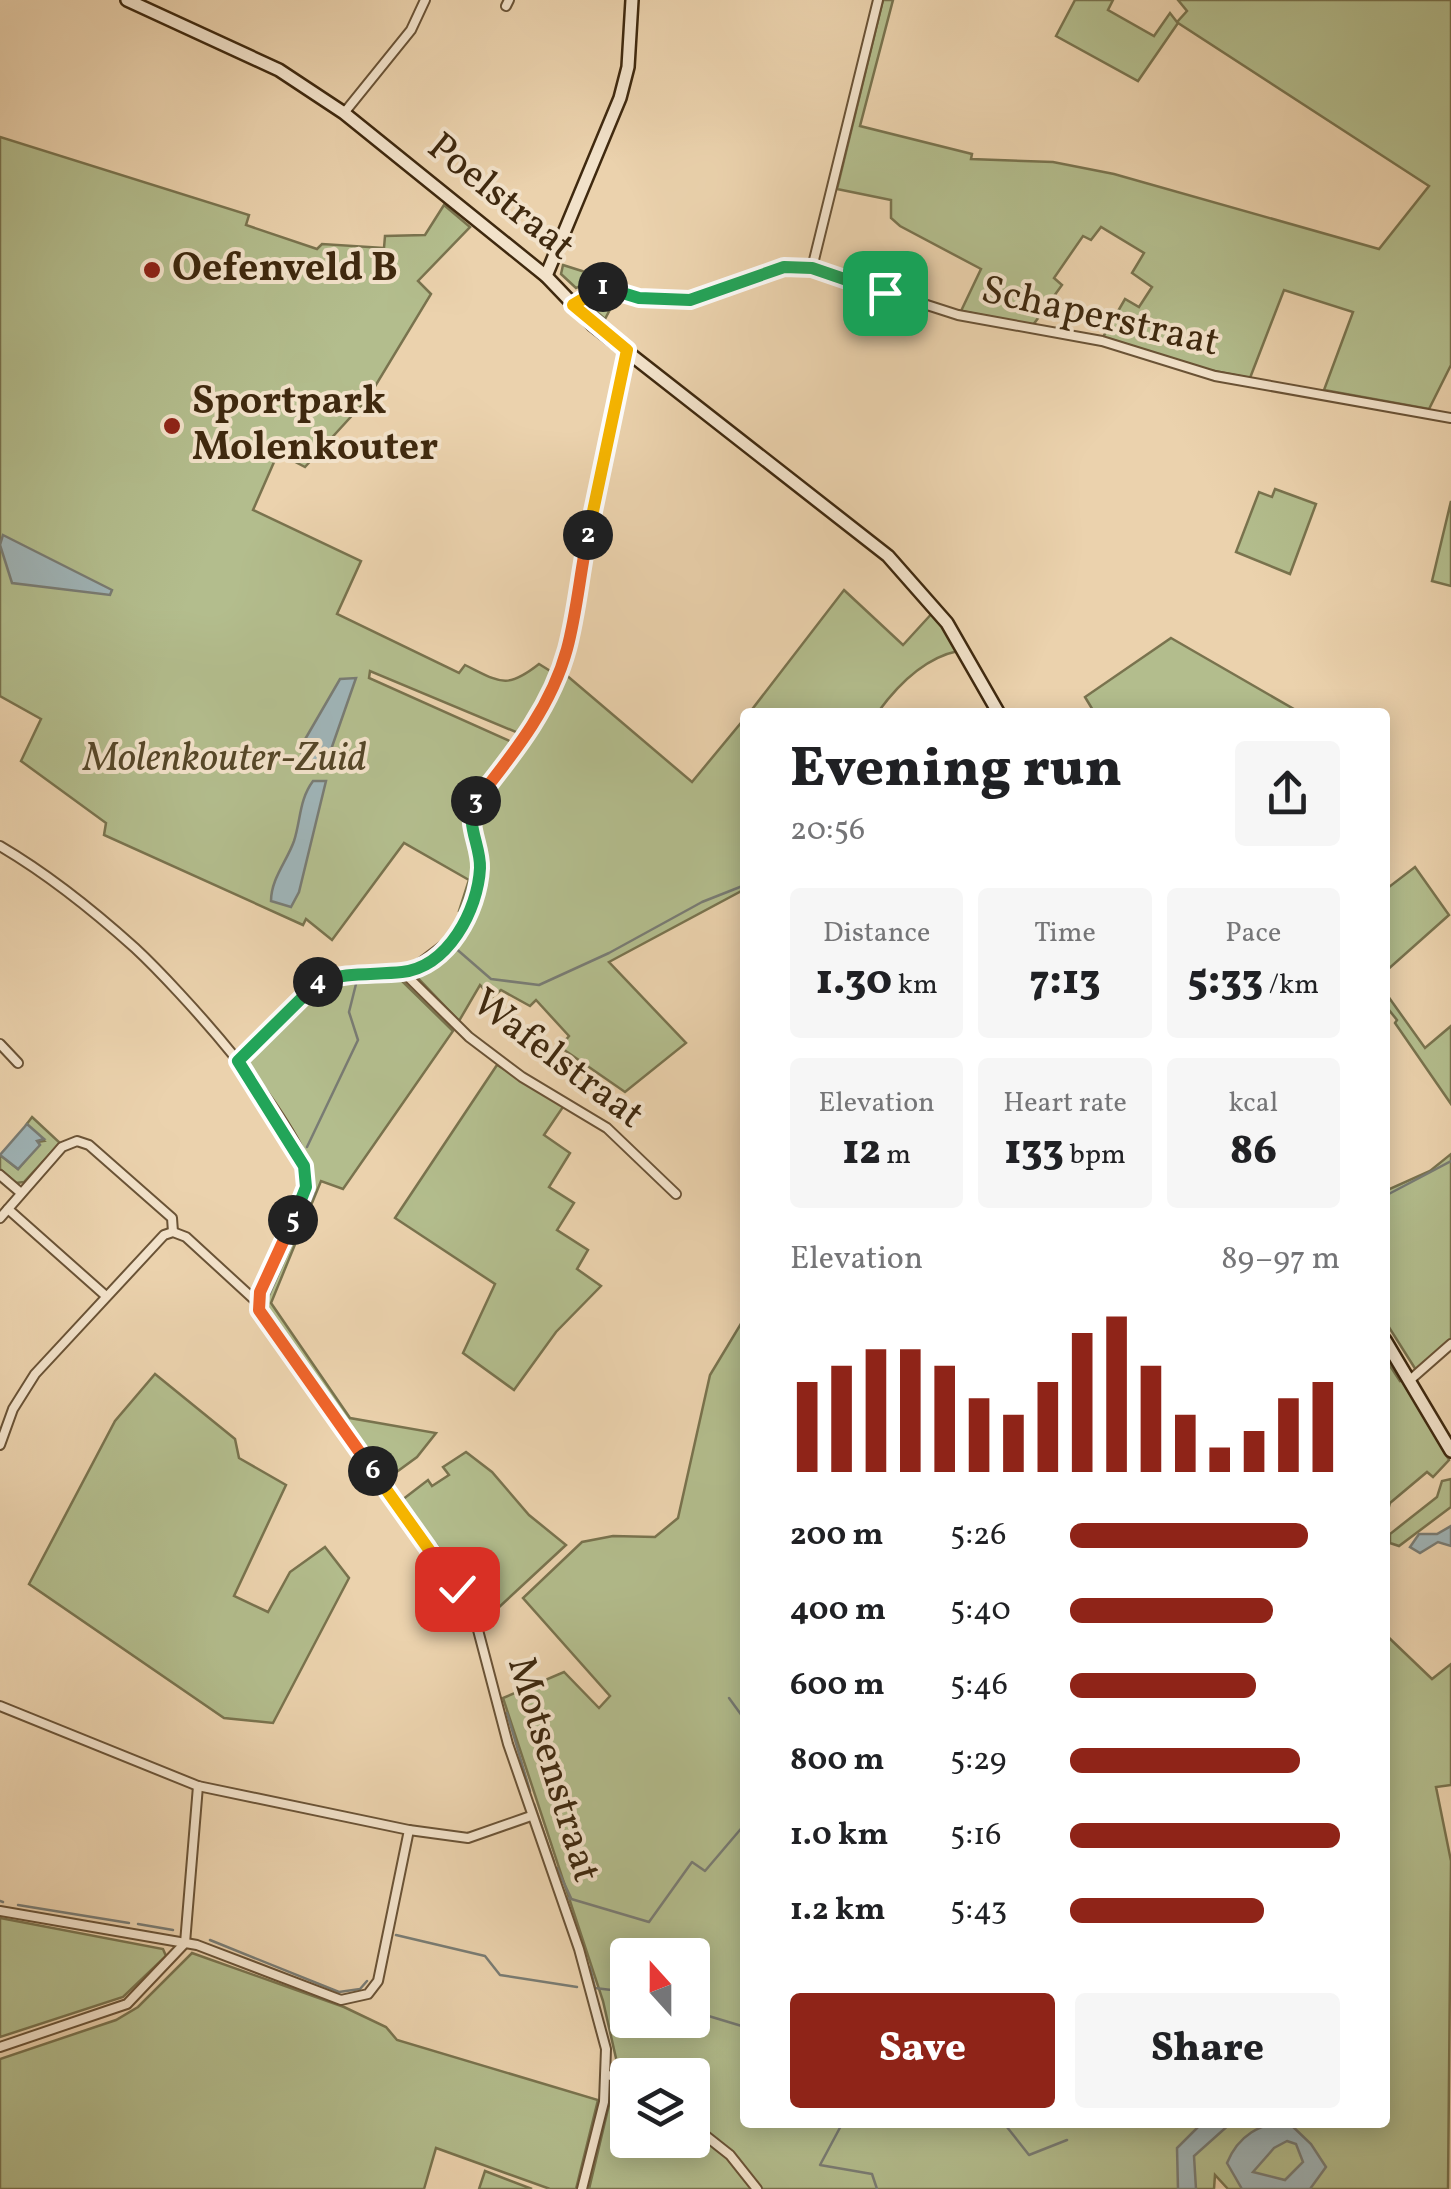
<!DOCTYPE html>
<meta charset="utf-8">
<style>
:root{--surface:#fff;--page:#f6f6f6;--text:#202124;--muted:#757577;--accent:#8f2418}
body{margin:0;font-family:Vollkorn,serif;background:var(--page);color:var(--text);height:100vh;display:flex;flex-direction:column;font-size:38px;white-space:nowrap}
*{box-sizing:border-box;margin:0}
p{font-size:32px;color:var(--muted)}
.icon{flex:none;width:55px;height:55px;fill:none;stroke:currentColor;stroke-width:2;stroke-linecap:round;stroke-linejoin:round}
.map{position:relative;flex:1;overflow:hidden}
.sheet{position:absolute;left:740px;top:708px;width:650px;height:1420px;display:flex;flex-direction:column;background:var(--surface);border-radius:10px;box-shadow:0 5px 25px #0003}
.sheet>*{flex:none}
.needle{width:65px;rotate:339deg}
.controls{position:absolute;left:610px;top:1938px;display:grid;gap:20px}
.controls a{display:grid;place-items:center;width:100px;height:100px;border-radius:10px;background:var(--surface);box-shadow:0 5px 25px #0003;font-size:50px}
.pin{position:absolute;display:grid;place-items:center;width:85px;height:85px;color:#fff;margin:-42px;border-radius:20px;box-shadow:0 5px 15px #0006}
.km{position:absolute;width:50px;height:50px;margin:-25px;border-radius:50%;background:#222;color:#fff;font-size:28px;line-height:50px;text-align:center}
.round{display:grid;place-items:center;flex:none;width:105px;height:105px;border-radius:10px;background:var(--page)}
.summary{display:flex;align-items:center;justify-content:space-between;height:170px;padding:0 50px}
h1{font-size:55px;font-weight:800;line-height:75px}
.stats{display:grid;grid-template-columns:repeat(3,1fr);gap:15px;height:170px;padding:10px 50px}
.stats div{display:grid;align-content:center;border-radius:10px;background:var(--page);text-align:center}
.stats b{font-size:42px;font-weight:800}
.stats small{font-size:28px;font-weight:400}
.stats p{font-size:28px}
.chart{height:280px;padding:20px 50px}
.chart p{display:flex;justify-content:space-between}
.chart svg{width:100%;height:180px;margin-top:10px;stroke:var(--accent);stroke-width:6}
.button{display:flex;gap:20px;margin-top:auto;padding:20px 50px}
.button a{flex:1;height:115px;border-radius:10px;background:var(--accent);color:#fff;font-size:40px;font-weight:800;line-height:115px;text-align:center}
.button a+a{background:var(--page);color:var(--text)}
ul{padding:0 50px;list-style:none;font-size:32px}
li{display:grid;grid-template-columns:160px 120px 1fr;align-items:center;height:75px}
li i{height:25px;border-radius:12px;background:var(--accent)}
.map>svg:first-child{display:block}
.green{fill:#b3bd8d;stroke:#79734e;stroke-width:2.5;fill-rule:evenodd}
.water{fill:#9fb4b7;stroke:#797c74;stroke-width:2.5;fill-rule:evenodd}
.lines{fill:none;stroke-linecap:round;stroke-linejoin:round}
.stream{stroke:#797c74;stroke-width:2.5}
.street-casing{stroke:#6a5336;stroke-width:12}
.secondary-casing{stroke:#3f290f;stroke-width:16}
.street{stroke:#f2e2ca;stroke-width:8}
.secondary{stroke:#f2e2ca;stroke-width:11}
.split-1-casing{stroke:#fff;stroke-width:20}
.split-2-casing{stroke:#fff;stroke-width:20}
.split-3-casing{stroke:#fff;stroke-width:20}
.split-4-casing{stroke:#fff;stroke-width:20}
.split-5-casing{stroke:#fff;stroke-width:20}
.split-6-casing{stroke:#fff;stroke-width:20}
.split-7-casing{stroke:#fff;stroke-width:20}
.split-1{stroke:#22a559;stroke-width:12}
.split-2{stroke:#f5b400;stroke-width:12}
.split-3{stroke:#f0652b;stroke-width:12}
.split-4{stroke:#22a559;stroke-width:12}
.split-5{stroke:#22a559;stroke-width:12}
.split-6{stroke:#f0652b;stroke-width:12}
.split-7{stroke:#f5b400;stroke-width:12}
.poi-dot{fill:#8f2418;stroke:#f2e2ca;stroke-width:4}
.labels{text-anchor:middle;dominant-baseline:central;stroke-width:8;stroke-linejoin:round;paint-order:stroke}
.street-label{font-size:40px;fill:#3f290f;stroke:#f2e2ca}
.poi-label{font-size:40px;font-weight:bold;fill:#3f290f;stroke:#f2e2ca;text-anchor:start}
.park-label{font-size:40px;font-style:italic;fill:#564728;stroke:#f2e2ca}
</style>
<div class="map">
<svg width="1451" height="2189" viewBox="0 0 1451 2189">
<rect width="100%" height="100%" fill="#ebd2ad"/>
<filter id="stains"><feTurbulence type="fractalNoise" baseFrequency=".002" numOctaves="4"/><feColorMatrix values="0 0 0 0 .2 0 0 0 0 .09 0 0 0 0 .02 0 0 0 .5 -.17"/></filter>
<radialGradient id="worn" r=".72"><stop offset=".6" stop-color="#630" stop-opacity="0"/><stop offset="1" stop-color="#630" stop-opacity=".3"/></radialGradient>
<g class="green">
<polygon points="883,0 893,0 860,126 972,154 971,159 1053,162 1114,174 1379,249 1429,186 1178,23 1138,81 1056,36 1075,0 1113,0 1108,10 1154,36 1170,13 1177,22 1187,11 1178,0 1451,0 1451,365 1429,409 1324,390 1353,312 1284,290 1250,378 1209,370 1103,337 1125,299 1139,307 1152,287 1132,273 1144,253 1101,227 1091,240 1083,236 1054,278 1062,285 1033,325 961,311 981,269 900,226 891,218 891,200 837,189"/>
<path d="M0,137L249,215L246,225L317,249L322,244L384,248L385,236L425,235L444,205L470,227L418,281L431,294L368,398L305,467L278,453L253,510L361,561L337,614L459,673L465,665C500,682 506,690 539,664L555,674L523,735L370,671L369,678L514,743C499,762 476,784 469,807C459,844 491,862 463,913L459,911L469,880L404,843L332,940L306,919L303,925L104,835L106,823L21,761L41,719L0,696Z"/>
<polygon points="563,265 601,277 576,288 561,274"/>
<polygon points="598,295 616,298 605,319 585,302"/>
<polygon points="1275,489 1316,504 1290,574 1236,552 1259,492 1272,497"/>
<polygon points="1451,501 1451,586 1432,581"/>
<path d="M844,590L903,645L935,610L958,651C924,658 897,686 878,712H750Z"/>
<polygon points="1171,638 1299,712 1094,712 1085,697"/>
<polygon points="565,674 692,782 745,718 745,889 609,962 686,1043 625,1092 560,1047 569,1036 536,1000 530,1006 501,990 492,997 480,985 459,1021 417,977 459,936 472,917 485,858 476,825 477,810 526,745"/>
<polygon points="1415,867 1449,915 1385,972 1385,890"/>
<path d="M350,980H401L453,1031L343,1189L321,1181L271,1303L350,1418L436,1433L417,1457L387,1479L268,1318L264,1302L311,1195C317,1146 274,1108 250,1070L249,1061L312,991Z"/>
<polygon points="1385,992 1425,1048 1451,1026 1451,1104 1395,1023 1397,1020 1385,1005"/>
<polygon points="497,1065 565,1104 544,1135 570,1153 549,1187 574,1203 557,1230 588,1250 577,1269 601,1286 556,1332 514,1390 463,1353 495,1284 395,1218"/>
<polygon points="32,1117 60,1143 24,1182 16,1183 0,1169 0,1155 18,1169 39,1144 37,1142 44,1141 26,1125"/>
<polygon points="1451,1154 1451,1340 1416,1370 1385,1321 1385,1191 1430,1171"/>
<path d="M745,1317V2122H1385V1634L1432,1679L1451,1664V1785L1436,1787L1451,1861L1448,2189H1228L1215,2175L1214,2189H589L618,2067L603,2001L503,1698L564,1672L599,1708L610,1696L523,1598L582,1542L613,1536L655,1537L678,1518L710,1375ZM628,1955H692V2020H628ZM628,2075H692V2140H628Z"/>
<polygon points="1385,1358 1400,1381 1405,1380 1449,1460 1433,1477 1427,1472 1390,1503 1385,1521"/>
<polygon points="155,1374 235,1439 239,1458 286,1485 234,1596 268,1612 290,1572 325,1547 349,1578 273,1723 224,1718 29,1584 115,1421"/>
<polygon points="466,1452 492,1472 529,1515 566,1545 483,1622 456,1573 402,1500 428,1480 432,1486 449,1475 443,1467"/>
<polygon points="1451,1479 1451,1507 1399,1546 1390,1543 1390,1534 1437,1497 1442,1481"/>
<polygon points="0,1918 163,1949 166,1956 123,1997 0,2037"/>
<polygon points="192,1953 344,2007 386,2027 397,2040 598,2100 576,2189 550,2189 436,2148 424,2189 0,2189 0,2059 116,2020 138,2007"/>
<polygon points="485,2171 532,2189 479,2189"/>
</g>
<g class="water">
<polygon points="3,535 112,590 110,595 12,583 0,545"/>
<polygon points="356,678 326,764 303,758 300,748 340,679"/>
<path d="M313,781H326L299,892L291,907L271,901C271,879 287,861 294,841C301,819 299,800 313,781Z"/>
<polygon points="27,1124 44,1139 37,1141 40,1145 18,1169 0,1155"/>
<polygon points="1451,1526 1451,1546 1438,1542 1420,1553 1410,1547 1419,1534 1437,1534"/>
<polygon points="1202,2123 1231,2123 1194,2156 1196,2189 1178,2189 1177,2148"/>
<path d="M1289,2123L1311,2144L1326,2167L1310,2189H1242L1227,2163C1238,2136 1260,2122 1289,2123ZM1287,2141L1296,2144L1303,2162L1285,2180L1253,2172L1274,2148Z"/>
</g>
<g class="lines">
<g class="stream">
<polyline points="421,972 453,946 491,979 539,985 609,953 702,902 745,885"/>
<polyline points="307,1147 358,1040 349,1012 357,980 381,980"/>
<polyline points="314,1193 266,1302 272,1321 323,1390"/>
<polyline points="1385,1196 1451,1161"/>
<polyline points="436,1544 478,1611"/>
<polyline points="729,1698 745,1720"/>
<polyline points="507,1713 530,1791"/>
<polyline points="534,1804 554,1862"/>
<polyline points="557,1868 571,1898"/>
<polyline points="568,1898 649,1922 692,1862 705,1871 745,1824"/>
<polyline points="0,1901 3,1902"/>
<polyline points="18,1905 129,1923"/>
<polyline points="571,1912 586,1957"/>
<polyline points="138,1924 173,1930"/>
<polyline points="396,1935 485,1956 500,1975 577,1987"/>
<polyline points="210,1940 339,1992 360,1989 367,1981"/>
<polyline points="590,1967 595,1988 628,1992"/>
<polyline points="692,2011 745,2027"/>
<polyline points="843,2122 820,2165 872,2174 877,2189"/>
<polyline points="1003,2122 1029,2155 1067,2140"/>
</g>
<defs>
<g id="street">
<polyline points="506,6 509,0"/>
<polyline points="344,113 411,30 425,0"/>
<polyline points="812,268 878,0"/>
<polyline points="573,305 601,287 639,298 691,300 784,267 812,268 958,315 1102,341 1215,376 1451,418"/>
<path d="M0,846C46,873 95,912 135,948C177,987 304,1125 307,1180C308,1210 272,1263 260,1292L259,1310L441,1564L478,1630L508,1744L579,1949L606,2049L604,2102L582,2189"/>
<polyline points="403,972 469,1037 522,1077 607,1128 676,1194"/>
<polyline points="0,1044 18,1063"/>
<polyline points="237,1061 315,983 353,973 411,970 456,936 472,909 480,875 472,809 524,740 567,649 627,350"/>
<polyline points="0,1175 21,1193"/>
<polyline points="8,1209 106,1296"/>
<polyline points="0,1218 62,1147 77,1141 89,1145 172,1218 173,1232"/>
<polyline points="1410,1380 1451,1344"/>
<polyline points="0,1445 13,1409 35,1374 164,1235 173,1232 186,1237 258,1303"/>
<polyline points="0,1706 198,1786 409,1830 468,1838 531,1816"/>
<polyline points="0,1911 197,1945 341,2000 368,1994 378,1981 409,1830"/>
<polyline points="0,2047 127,2004 185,1943 198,1786"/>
<polyline points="608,2075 628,2082"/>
<polyline points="692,2125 730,2155 757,2189"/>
</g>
<g id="secondary">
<polyline points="127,0 279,70 344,113 546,276 593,325 888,556 947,623 998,712"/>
<polyline points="546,276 620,98 628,67 632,0"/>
<polyline points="1385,1340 1451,1451"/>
</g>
</defs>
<use href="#street" class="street-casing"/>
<use href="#secondary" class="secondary-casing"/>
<use href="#street" class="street"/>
<use href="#secondary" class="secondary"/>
</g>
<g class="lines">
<defs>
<polyline id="split-1" points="603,287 639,298 690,300 784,267 812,268 885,293"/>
<polyline id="split-2" points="588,535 627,350 573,305 603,287"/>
<path id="split-3" d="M476,801C513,754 551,708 567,649C577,612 580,572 588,535"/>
<path id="split-4" d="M318,982C346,972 372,975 402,972C448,967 478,910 480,868C481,845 464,823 476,801"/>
<polyline id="split-5" points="293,1220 306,1187 304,1166 238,1061 318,982"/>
<polyline id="split-6" points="293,1220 260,1292 259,1310 373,1471"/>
<polyline id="split-7" points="373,1471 457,1589"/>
</defs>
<use href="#split-1" class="split-1-casing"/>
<use href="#split-2" class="split-2-casing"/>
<use href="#split-3" class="split-3-casing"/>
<use href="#split-4" class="split-4-casing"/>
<use href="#split-5" class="split-5-casing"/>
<use href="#split-6" class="split-6-casing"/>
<use href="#split-7" class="split-7-casing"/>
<use href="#split-1" class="split-1"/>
<use href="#split-2" class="split-2"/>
<use href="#split-3" class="split-3"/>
<use href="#split-4" class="split-4"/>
<use href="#split-5" class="split-5"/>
<use href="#split-6" class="split-6"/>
<use href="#split-7" class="split-7"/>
</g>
<g class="poi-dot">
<circle cx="152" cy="270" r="10"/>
<circle cx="172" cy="426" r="10"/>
</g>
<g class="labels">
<g class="street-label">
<text transform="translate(500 198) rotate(39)">Poelstraat</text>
<text transform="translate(1100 318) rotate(13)">Schaperstraat</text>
<text transform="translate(557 1060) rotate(37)">Wafelstraat</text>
<text transform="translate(552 1770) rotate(73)">Motsenstraat</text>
</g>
<g class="poi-label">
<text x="172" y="270">Oefenveld B</text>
<text x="192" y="403">Sportpark<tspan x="192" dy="46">Molenkouter</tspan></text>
</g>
<g class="park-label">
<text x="225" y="760">Molenkouter-Zuid</text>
</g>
</g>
<rect width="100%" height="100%" filter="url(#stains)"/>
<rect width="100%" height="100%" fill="url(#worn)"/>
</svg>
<div class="controls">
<a><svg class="needle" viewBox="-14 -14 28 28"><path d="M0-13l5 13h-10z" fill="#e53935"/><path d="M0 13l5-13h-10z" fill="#757577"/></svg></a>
<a><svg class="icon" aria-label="layers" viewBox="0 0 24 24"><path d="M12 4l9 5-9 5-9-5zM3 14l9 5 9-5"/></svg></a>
</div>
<div class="pin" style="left:885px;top:293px;background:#1e9e55"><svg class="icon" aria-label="arrive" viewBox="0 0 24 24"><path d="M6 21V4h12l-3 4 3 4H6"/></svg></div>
<div class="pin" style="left:457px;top:1589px;background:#d93025"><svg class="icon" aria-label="check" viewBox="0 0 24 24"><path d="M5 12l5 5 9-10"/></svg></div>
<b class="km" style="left:603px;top:287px">1</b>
<b class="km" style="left:588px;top:535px">2</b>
<b class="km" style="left:476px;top:801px">3</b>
<b class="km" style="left:318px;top:982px">4</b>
<b class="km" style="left:293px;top:1220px">5</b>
<b class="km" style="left:373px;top:1471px">6</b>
<section class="sheet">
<div class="summary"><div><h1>Evening run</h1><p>20:56</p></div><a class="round"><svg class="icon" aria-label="share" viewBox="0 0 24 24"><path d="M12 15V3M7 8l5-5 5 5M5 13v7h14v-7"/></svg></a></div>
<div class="stats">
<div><p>Distance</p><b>1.30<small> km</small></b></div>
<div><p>Time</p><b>7:13</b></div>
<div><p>Pace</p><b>5:33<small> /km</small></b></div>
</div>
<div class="stats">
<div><p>Elevation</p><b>12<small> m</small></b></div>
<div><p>Heart rate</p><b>133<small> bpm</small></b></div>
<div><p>kcal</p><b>86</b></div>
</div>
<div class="chart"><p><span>Elevation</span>89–97 m</p>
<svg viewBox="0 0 160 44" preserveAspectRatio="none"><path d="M5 44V22M15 44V18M25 44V14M35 44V14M45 44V18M55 44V26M65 44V30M75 44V22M85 44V10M95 44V6M105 44V18M115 44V30M125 44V38M135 44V34M145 44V26M155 44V22"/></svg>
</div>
<ul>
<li><b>200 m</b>5:26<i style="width:88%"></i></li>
<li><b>400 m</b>5:40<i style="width:75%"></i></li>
<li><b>600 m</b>5:46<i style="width:69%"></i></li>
<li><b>800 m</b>5:29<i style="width:85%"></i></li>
<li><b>1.0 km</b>5:16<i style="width:100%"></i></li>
<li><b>1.2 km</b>5:43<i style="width:72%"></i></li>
</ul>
<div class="button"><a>Save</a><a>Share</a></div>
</section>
</div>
